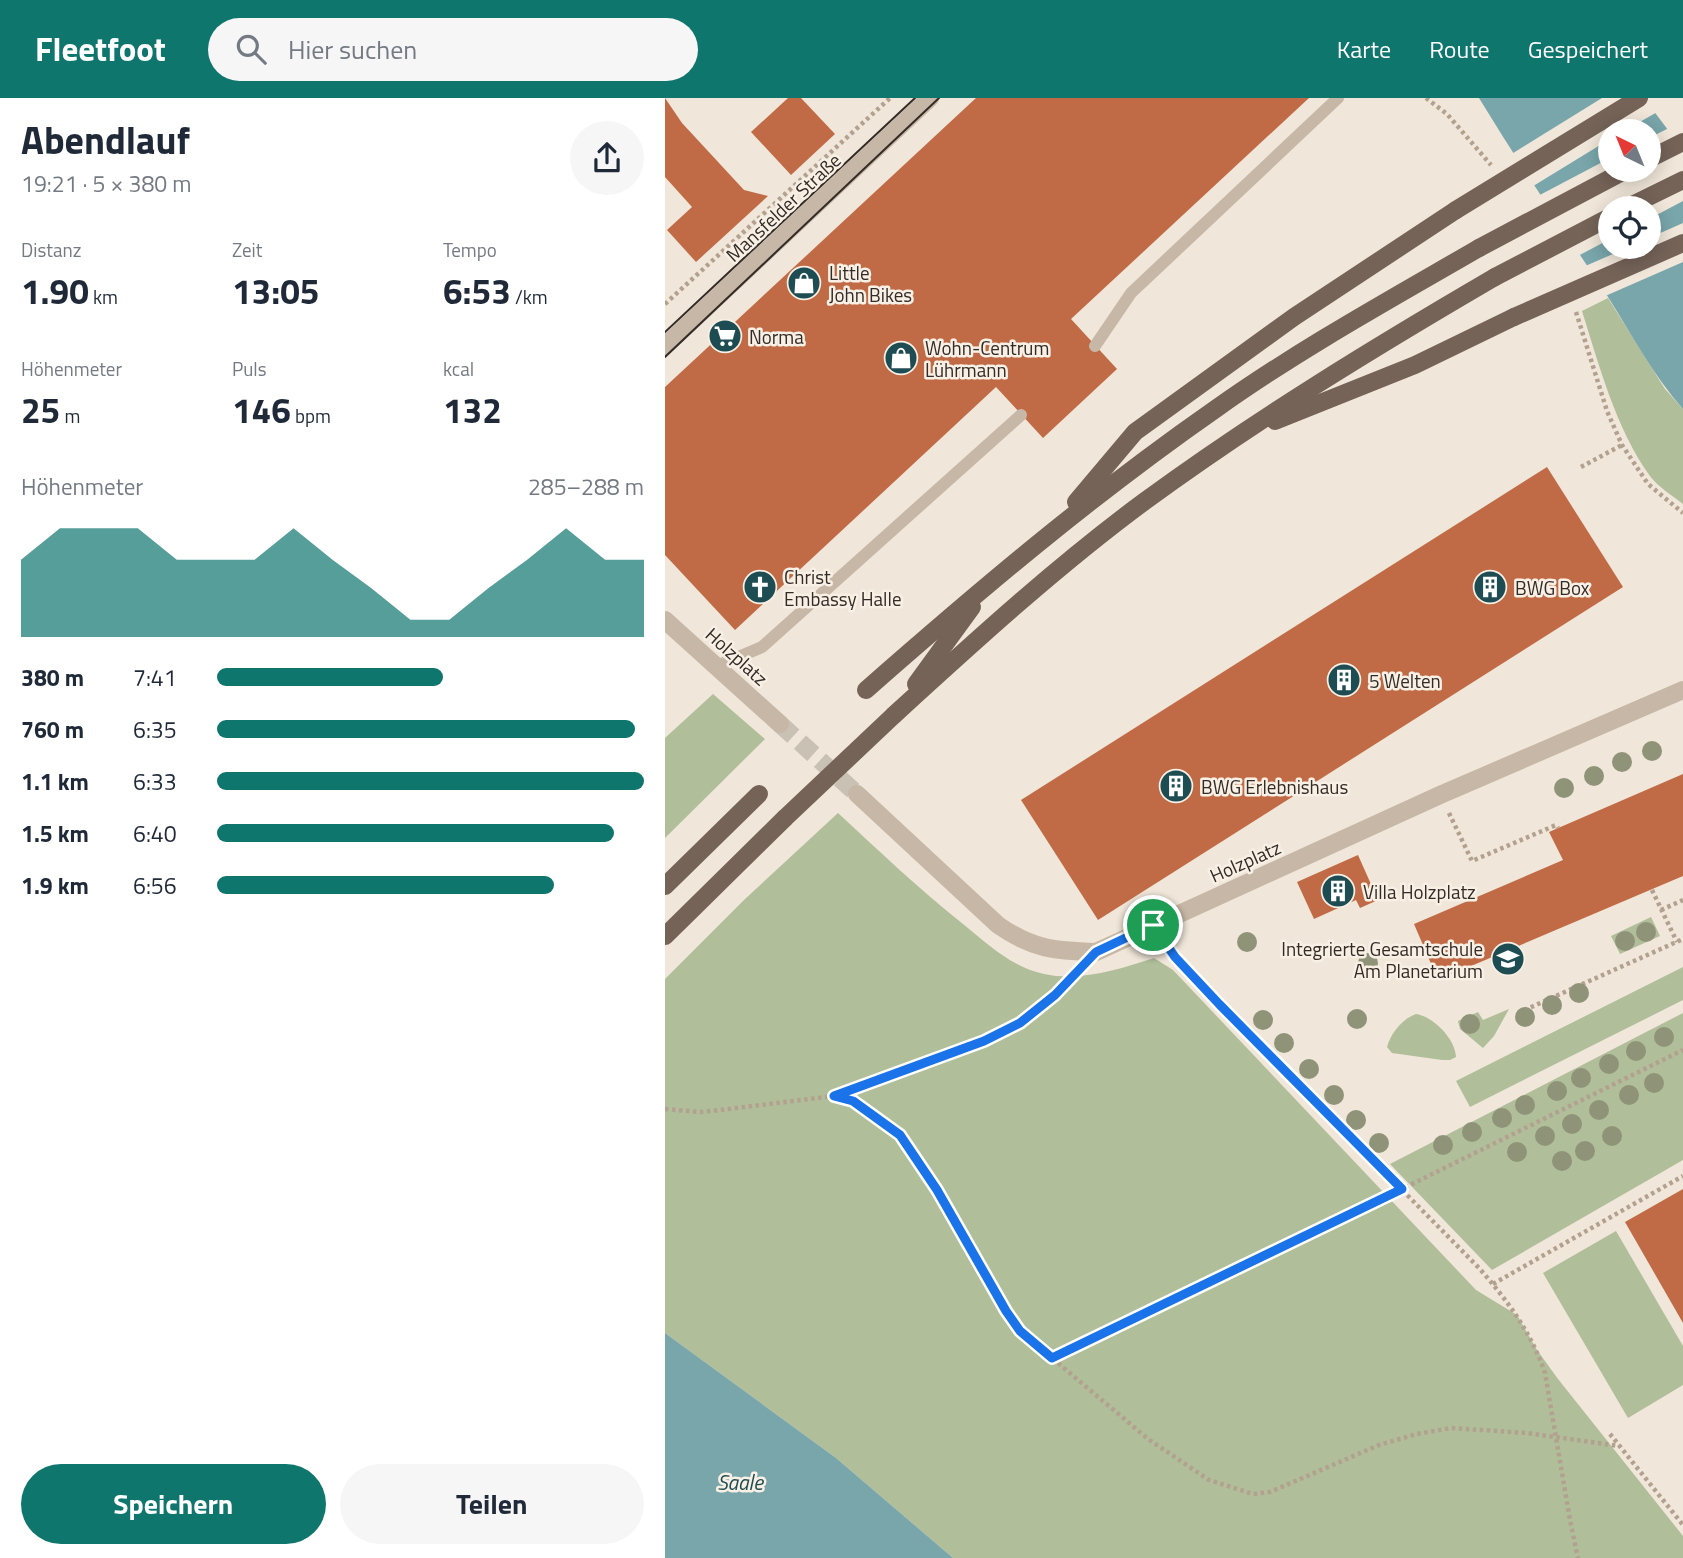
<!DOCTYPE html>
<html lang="de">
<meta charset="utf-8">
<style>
:root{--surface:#fff;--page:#f6f6f7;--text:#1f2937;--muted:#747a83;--accent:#0f766e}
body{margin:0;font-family:"Titillium Web",sans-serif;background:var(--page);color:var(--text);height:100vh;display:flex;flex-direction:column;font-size:26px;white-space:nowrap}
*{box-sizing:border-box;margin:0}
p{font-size:23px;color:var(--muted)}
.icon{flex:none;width:38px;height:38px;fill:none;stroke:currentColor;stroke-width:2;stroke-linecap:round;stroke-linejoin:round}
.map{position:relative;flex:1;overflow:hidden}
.side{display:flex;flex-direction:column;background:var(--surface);width:665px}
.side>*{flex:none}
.needle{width:46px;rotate:317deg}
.tools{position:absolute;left:933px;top:21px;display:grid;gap:14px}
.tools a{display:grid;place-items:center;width:63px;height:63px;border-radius:50%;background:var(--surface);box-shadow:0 4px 18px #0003;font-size:35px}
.pin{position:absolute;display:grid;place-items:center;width:60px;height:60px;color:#fff;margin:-30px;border:4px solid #fff;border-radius:50%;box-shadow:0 2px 7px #0007}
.round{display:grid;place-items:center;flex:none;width:74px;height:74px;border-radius:37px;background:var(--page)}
.head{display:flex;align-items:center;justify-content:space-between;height:119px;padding:0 21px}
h1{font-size:38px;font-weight:700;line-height:52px}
.figures{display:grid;grid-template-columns:repeat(3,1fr);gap:10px;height:119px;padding:7px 21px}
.figures div{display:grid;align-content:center}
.figures b{font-size:35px;font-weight:700}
.figures small{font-size:19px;font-weight:400}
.figures p{font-size:19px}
.chart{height:196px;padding:14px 21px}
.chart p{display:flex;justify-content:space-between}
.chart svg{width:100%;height:126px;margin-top:7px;fill:var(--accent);opacity:.7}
.button{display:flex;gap:14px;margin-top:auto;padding:14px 21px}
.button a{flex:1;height:80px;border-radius:42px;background:var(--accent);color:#fff;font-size:28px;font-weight:700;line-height:80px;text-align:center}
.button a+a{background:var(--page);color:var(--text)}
ul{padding:0 21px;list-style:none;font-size:23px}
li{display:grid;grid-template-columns:112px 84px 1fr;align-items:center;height:52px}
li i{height:18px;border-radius:9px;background:var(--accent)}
header{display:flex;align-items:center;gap:42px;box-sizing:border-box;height:98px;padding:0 35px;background:var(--accent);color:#fff}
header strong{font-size:33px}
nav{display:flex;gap:38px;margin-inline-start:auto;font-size:24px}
.search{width:490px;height:63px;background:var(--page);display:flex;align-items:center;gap:18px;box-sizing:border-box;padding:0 24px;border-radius:38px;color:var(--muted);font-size:26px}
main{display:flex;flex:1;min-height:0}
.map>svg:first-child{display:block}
.green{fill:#b0be9a}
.water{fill:#79a6ab;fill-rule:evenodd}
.pier{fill:#f0e6d9}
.building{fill:#c06b46}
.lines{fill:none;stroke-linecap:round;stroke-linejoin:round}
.tertiary-tunnel{stroke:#cac1b5;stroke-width:18;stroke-dasharray:18 9;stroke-linecap:butt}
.path{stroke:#b3a190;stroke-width:4.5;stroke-dasharray:3.5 3.5;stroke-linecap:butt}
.service{stroke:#c7b7a6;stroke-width:12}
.minor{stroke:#c7b7a6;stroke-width:18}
.tertiary{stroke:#c7b7a6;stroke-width:18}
.primary{stroke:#756358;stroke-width:18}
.tram{stroke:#332b26;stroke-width:2}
.primary-bridge{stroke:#756358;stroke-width:18}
.tree{fill:#8f9479}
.route-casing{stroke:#fff;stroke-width:14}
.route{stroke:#1a73e8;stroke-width:9}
.labels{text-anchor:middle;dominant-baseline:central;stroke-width:5;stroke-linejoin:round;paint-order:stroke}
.street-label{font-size:19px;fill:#332b26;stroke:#f8f0e5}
.poi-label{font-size:19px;fill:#332b26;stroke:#f8f0e5;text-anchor:start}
.water-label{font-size:21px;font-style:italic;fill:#1e4c53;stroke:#f8f0e5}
</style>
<header>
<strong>Fleetfoot</strong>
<div class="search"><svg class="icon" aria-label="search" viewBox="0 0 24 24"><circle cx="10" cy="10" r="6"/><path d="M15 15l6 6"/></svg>Hier suchen</div>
<nav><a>Karte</a><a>Route</a><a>Gespeichert</a></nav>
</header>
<main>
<section class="side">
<div class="head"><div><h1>Abendlauf</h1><p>19:21 · 5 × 380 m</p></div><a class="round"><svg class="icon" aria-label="share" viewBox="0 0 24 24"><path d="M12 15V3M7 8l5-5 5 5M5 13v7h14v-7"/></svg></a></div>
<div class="figures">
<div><p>Distanz</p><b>1.90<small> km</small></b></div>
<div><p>Zeit</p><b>13:05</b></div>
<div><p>Tempo</p><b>6:53<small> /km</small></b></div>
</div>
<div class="figures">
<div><p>Höhenmeter</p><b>25<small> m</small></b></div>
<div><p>Puls</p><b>146<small> bpm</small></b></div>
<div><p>kcal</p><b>132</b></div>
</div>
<div class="chart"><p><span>Höhenmeter</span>285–288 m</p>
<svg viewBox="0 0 160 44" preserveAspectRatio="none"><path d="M0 44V17L10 6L20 6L30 6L40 17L50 17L60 17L70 6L80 17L90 27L100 38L110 38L120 27L130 17L140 6L150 17L160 17V44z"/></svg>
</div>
<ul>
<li><b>380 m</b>7:41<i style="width:53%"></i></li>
<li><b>760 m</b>6:35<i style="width:98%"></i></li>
<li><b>1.1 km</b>6:33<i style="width:100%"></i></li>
<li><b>1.5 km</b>6:40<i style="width:93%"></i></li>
<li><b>1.9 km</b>6:56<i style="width:79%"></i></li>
</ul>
<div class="button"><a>Speichern</a><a>Teilen</a></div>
</section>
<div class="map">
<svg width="1018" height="1460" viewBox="0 0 1018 1460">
<rect width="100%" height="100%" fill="#f0e6d9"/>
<g class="green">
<path d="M943,200L1000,291L1018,311V406C1008,398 993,389 985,378C951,331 934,267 917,213Z"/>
<polygon points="48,596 100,641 0,740 0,640"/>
<path d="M173,715C214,753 254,791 298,826C323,846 346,869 379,876C415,884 455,871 489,860L508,872L811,1192L852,1217L872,1252L893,1281L1018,1438V1460H288L171,1360L0,1235V881L79,802Z"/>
<polygon points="986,819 995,838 955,856 946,838"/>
<polygon points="1018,869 1018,902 805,1009 791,983"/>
<polygon points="844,911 829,938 818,950 795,931 793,923 813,914 818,922"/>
<polygon points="1018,915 1018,1062 827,1172 725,1066"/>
<path d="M751,916C769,919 790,941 791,959L785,962H777L727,955L722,949C726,935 737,921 751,916Z"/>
<polygon points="951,1133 1018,1248 1018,1287 963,1320 878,1175"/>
</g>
<g class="water">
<path d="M814,0H979L1018,52V311C988,277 967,237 943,199C899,133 855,67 814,0ZM945,33H984V72H945ZM945,110H984V149H945Z"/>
<polygon points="0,1235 171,1360 288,1460 0,1460"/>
</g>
<g class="pier">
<polygon points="937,0 984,0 994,13 959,33 945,33 945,41 865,90 845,57"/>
<polygon points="1006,29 1018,46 1018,103 984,121 984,110 945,110 945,141 911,159 871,99 945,60 945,72 984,72 984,40"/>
<polygon points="1018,125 1018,164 938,199 918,169 964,149 984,149 984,140"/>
</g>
<g class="building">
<polygon points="0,0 17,25 79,92 103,98 31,164 2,132 27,109 0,79"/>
<polygon points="123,0 136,0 170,36 126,77 86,34"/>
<polygon points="311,0 644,0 406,221 452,271 378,340 331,289 70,532 0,457 0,289"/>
<polygon points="882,369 958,489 433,822 356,702"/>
<polygon points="1018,676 1018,778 773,882 749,826 898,762 884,734"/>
<polygon points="693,757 713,802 695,810 691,802 649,821 632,784"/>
<polygon points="1018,1091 1018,1225 960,1124"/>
</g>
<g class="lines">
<polyline class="tertiary-tunnel" points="115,626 192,696"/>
<g class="path">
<polyline points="761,0 782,16 826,67"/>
<polyline points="0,206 225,0"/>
<polyline points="911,214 942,313 957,347 983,386 1018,415"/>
<polyline points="916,369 957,347"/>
<polyline points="784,715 807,763 891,727 893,730"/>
<polyline points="987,792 1012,844"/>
<polyline points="996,812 1018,802"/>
<path d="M500,845L510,858L555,907L814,1170C842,1202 866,1234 880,1275L905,1422L913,1460"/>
<polyline points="853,915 1018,841"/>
<path d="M169,998C203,1007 230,1030 251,1058L341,1213L355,1233L483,1341L544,1382L588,1396L605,1394L714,1347L752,1336L786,1330L862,1335L954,1348"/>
<polyline points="0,1011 35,1014 55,1012 169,998 319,943 355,925 371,913 411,875"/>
<polyline points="828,1186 1018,1078"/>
<polyline points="387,1260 737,1091 1018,952"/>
<polyline points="945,1336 1018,1427"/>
</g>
<g class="service">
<polyline points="430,248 466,195 673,0"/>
<polyline points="52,568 97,549 356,317"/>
</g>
<polyline class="minor" points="0,248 265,0"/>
<g class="tertiary">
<polyline points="0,522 115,626"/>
<path d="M192,696L333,827C367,851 390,853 431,854L775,697L1018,592"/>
</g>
<g class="primary">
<polyline points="984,61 1018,44"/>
<polyline points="961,110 1018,82"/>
<polyline points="610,323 750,267 849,219"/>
<polyline points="411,404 470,334 629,219 791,112"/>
<polyline points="251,586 307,509"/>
<path d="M201,592C316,491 427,397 552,310C635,251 726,201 814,150"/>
<path d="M229,617C310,543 392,468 480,403C592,321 710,249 830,179"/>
<polyline points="0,788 94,696"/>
<polyline points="0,838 120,720"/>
</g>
<g class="tram">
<polyline points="0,234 250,0"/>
<polyline points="0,259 274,0"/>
</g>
<g class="primary-bridge">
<polyline points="791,112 974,0"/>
<polyline points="814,150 961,72"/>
<polyline points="830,179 945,119"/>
<polyline points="849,219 1018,145"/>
<polyline points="120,720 229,617"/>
</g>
</g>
<g class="tree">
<circle cx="987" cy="653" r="10"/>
<circle cx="957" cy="664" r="10"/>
<circle cx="929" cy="678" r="10"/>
<circle cx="899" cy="690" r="10"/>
<circle cx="981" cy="834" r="10"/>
<circle cx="960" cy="843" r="10"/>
<circle cx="582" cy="844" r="10"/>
<circle cx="703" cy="865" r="10"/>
<circle cx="914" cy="895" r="10"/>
<circle cx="887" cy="907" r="10"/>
<circle cx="860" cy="919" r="10"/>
<circle cx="692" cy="921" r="10"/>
<circle cx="598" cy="922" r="10"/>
<circle cx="805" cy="926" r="10"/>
<circle cx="999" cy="939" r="10"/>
<circle cx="619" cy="945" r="10"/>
<circle cx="971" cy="953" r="10"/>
<circle cx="944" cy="966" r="10"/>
<circle cx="644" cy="971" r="10"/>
<circle cx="916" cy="980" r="10"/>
<circle cx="989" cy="985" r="10"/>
<circle cx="892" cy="993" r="10"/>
<circle cx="669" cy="997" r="10"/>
<circle cx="964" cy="997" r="10"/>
<circle cx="860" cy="1007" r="10"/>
<circle cx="934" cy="1012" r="10"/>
<circle cx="837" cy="1020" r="10"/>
<circle cx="691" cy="1022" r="10"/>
<circle cx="907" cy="1026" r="10"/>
<circle cx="807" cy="1034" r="10"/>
<circle cx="880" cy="1038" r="10"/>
<circle cx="947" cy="1038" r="10"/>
<circle cx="714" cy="1045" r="10"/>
<circle cx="778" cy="1047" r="10"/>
<circle cx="920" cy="1053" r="10"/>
<circle cx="852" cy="1054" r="10"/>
<circle cx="897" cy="1063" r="10"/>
</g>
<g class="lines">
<defs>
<polygon id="route" points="488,827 510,859 555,907 737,1091 387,1260 355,1233 341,1213 272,1092 235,1037 188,1003 169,998 319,943 355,925 390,897 431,854"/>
</defs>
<use href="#route" class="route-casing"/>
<use href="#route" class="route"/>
</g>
<defs>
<symbol id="shop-disc" viewBox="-11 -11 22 22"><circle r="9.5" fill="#1e4c53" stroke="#f8f0e5"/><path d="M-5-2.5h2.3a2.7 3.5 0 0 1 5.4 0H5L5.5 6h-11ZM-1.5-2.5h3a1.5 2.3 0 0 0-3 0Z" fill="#fff"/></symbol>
<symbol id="supermarket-disc" viewBox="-11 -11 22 22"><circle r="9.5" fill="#1e4c53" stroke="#f8f0e5"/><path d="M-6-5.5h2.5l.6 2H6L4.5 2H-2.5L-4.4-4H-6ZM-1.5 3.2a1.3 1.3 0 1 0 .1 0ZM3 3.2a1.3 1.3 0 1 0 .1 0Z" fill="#fff"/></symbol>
<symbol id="church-disc" viewBox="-11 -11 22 22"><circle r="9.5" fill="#1e4c53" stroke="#f8f0e5"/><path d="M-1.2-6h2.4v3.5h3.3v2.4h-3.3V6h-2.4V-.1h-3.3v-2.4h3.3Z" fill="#fff"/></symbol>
<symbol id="building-disc" viewBox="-11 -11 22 22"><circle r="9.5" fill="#1e4c53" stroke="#f8f0e5"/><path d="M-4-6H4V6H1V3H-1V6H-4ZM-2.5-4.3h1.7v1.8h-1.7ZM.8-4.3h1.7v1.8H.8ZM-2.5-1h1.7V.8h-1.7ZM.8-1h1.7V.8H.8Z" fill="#fff"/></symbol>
<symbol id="school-disc" viewBox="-11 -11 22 22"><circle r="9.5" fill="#1e4c53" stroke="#f8f0e5"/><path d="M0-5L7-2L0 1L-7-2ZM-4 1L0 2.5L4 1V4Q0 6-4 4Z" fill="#fff"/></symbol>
</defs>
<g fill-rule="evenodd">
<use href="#shop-disc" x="120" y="166" width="38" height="38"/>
<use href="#supermarket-disc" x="41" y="219" width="38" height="38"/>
<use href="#shop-disc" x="217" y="241" width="38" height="38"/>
<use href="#church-disc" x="76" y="470" width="38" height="38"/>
<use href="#building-disc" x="806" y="470" width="38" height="38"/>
<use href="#building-disc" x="660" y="563" width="38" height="38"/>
<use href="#building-disc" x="492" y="669" width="38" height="38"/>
<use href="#building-disc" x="654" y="774" width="38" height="38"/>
<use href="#school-disc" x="824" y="842" width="38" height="38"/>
</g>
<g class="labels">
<g class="street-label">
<text transform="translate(118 109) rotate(-43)">Mansfelder Straße</text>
<text transform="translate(72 558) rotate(42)">Holzplatz</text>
<text transform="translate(580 763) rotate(-24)">Holzplatz</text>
</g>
<g class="poi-label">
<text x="164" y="174">Little<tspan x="164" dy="22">John Bikes</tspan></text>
<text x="84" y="238">Norma</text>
<text x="260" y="249">Wohn-Centrum<tspan x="260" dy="22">Lührmann</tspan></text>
<text x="119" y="478">Christ<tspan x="119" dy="22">Embassy Halle</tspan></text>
<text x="850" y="489">BWG Box</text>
<text x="704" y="582">5 Welten</text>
<text x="536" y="688">BWG Erlebnishaus</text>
<text x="698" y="793">Villa Holzplatz</text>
<text x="818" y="850" text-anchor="end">Integrierte Gesamtschule<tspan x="818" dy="22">Am Planetarium</tspan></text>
</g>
<g class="water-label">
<text x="75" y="1384">Saale</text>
</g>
</g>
</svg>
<div class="tools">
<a><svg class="needle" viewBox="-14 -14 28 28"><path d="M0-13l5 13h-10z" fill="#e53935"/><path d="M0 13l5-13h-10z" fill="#747a83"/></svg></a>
<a><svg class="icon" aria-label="locate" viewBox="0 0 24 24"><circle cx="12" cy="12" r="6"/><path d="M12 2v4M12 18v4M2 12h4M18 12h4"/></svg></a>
</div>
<div class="pin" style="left:488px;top:827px;background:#1e9e55"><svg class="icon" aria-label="arrive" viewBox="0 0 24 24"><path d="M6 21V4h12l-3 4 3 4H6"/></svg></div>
</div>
</main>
